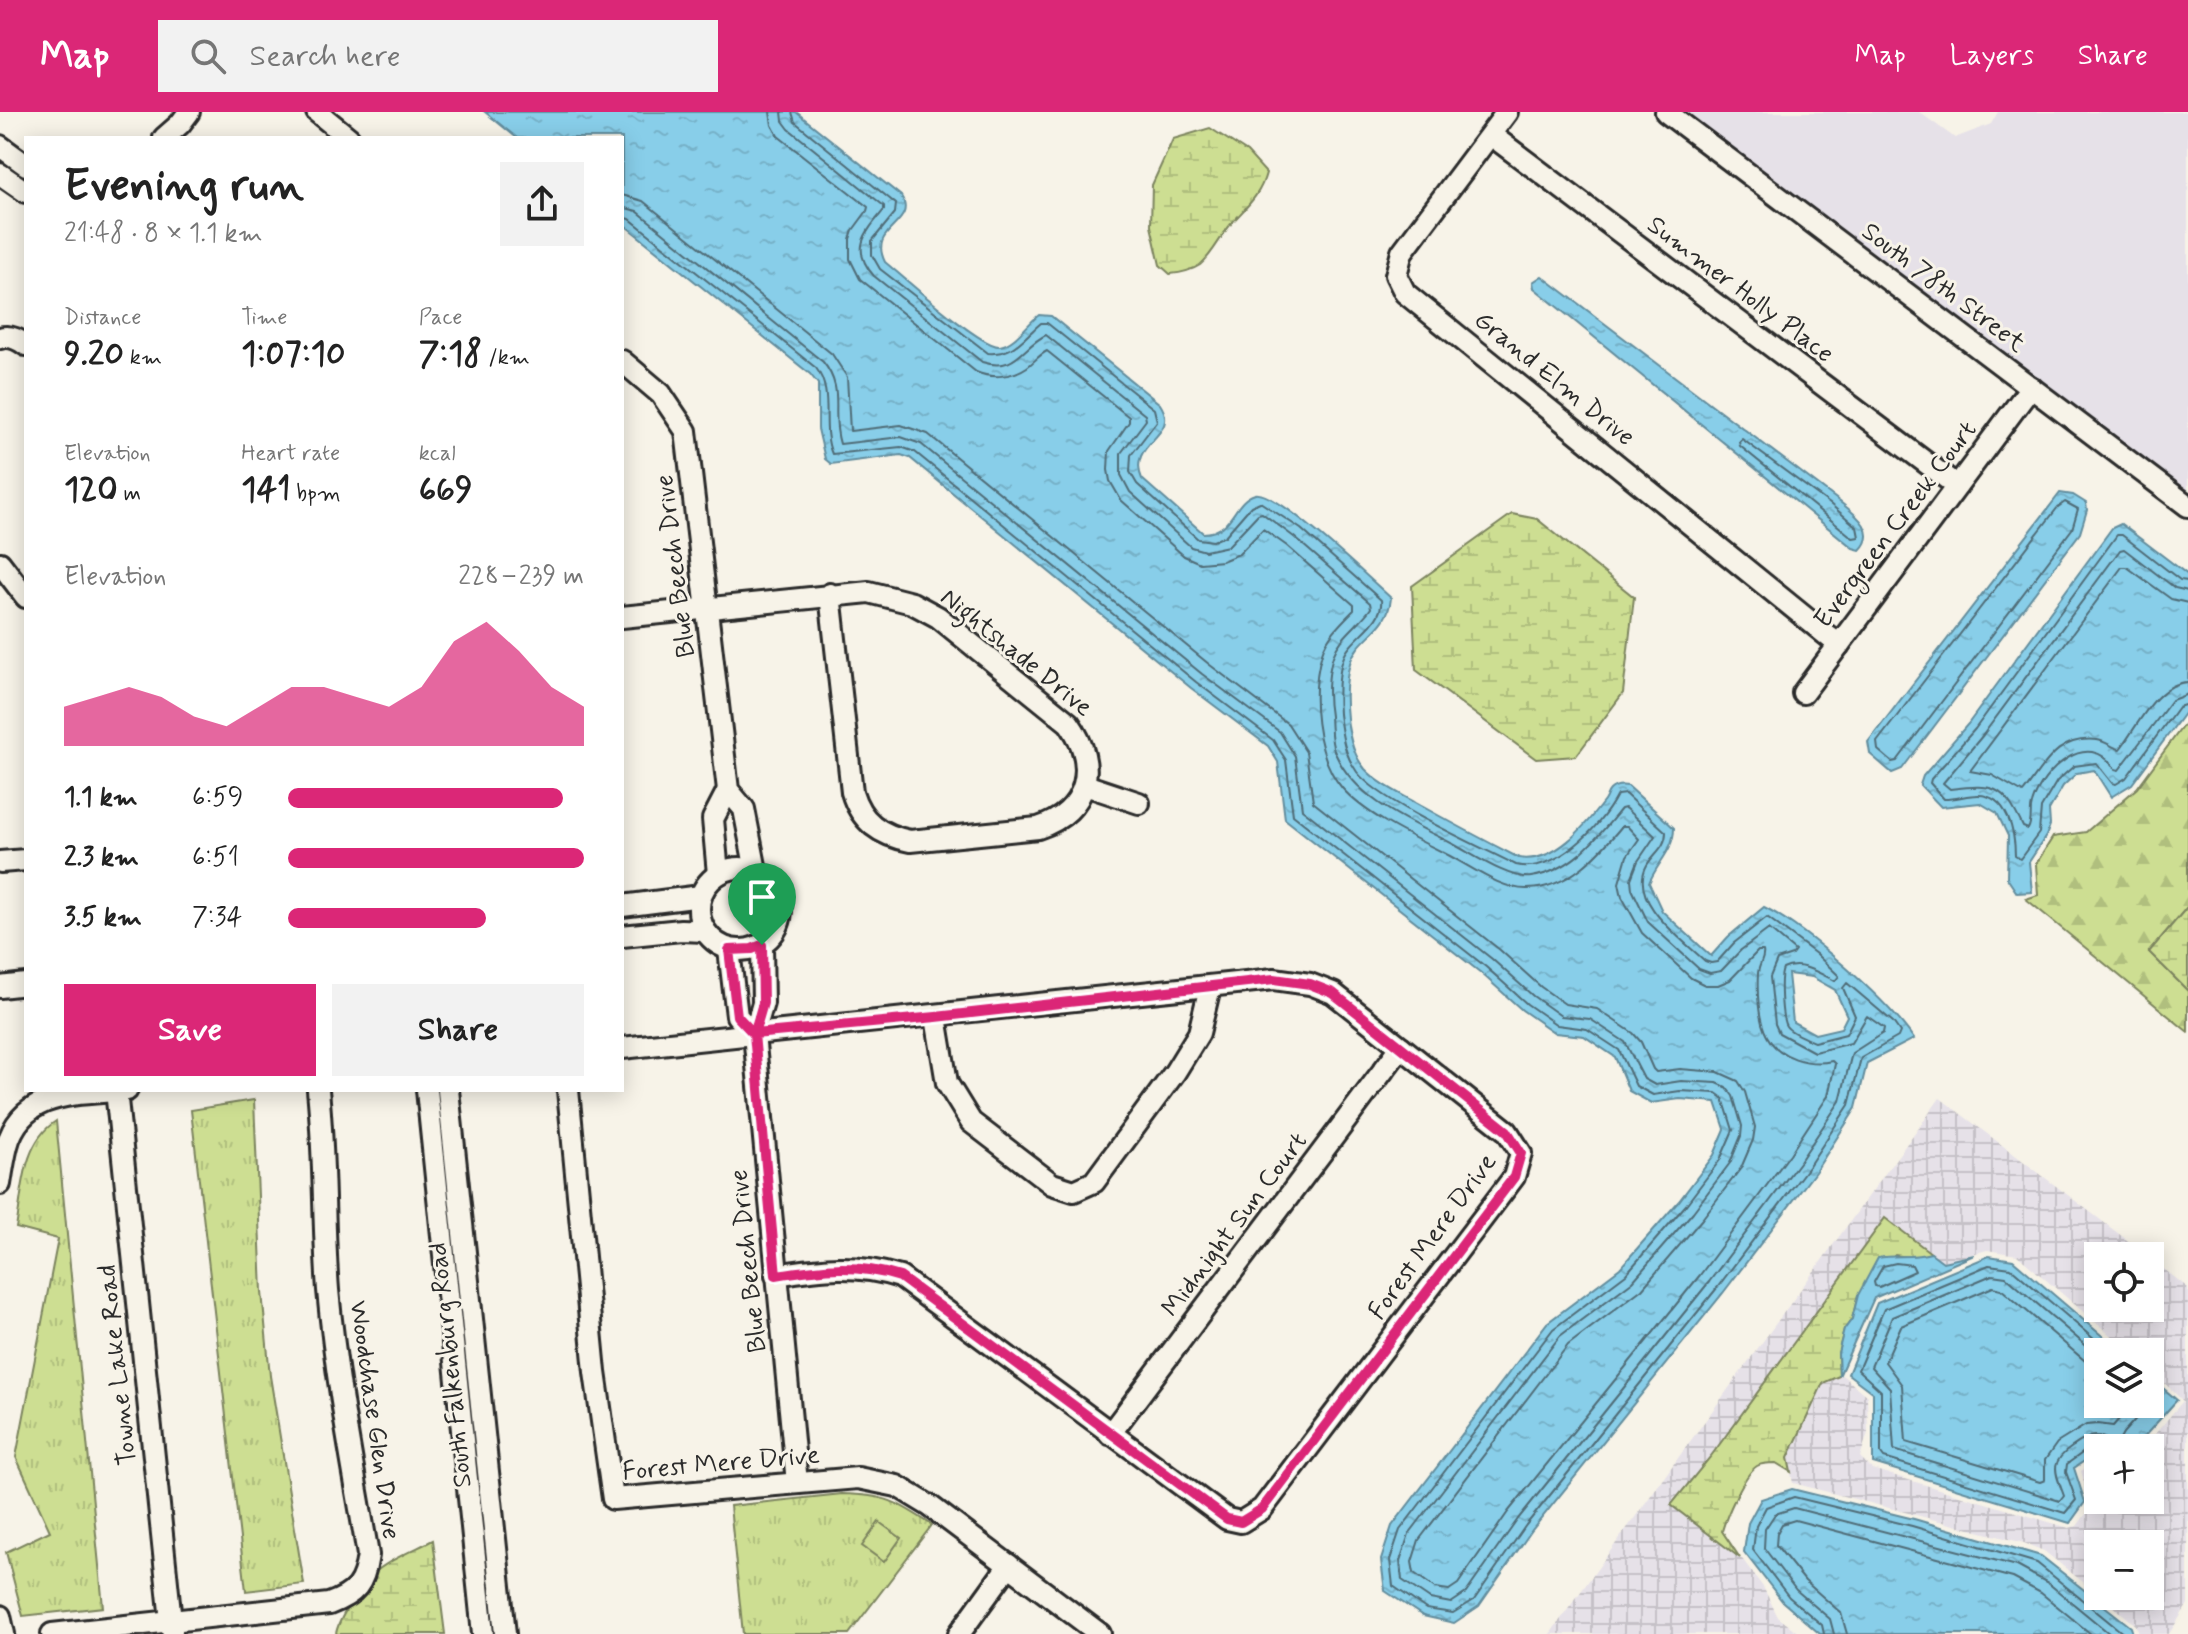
<!DOCTYPE html>
<meta charset="utf-8">
<style>
:root{--surface:#fff;--page:#f2f2f2;--text:#222;--muted:#767676;--accent:#db2777}
body{margin:0;font-family:Mynerve,sans-serif;background:var(--page);color:var(--text);height:100vh;display:flex;flex-direction:column;font-size:30px;white-space:nowrap}
*{box-sizing:border-box;margin:0}
p{font-size:26px;color:var(--muted)}
.icon{flex:none;width:44px;height:44px;fill:none;stroke:currentColor;stroke-width:2;stroke-linecap:round;stroke-linejoin:round}
.map{position:relative;flex:1;overflow:hidden}
.side{position:absolute;left:24px;top:24px;width:600px;height:956px;display:flex;flex-direction:column;background:var(--surface);border-radius:0px;box-shadow:0 4px 20px #0003}
.side>*{flex:none}
.buttons{position:absolute;left:2084px;top:1130px;display:grid;gap:16px}
.buttons a{display:grid;place-items:center;width:80px;height:80px;border-radius:0px;background:var(--surface);box-shadow:0 4px 20px #0003;font-size:40px}
.pin{position:absolute;display:grid;place-items:center;width:68px;height:68px;color:#fff;margin:-82px -34px;border-radius:50% 50% 50% 0;rotate:-45deg;box-shadow:0 0 8px #0007}
.pin .icon{rotate:45deg}
.round{display:grid;place-items:center;flex:none;width:84px;height:84px;border-radius:0px;background:var(--page)}
.overview{display:flex;align-items:center;justify-content:space-between;height:136px;padding:0 40px}
h1{font-size:44px;font-weight:700;line-height:60px}
.figures{display:grid;grid-template-columns:repeat(3,1fr);gap:12px;height:136px;padding:8px 40px}
.figures div{display:grid;align-content:center}
.figures b{font-size:34px;font-weight:700}
.figures small{font-size:22px;font-weight:400}
.figures p{font-size:22px}
.chart{height:224px;padding:16px 40px}
.chart p{display:flex;justify-content:space-between}
.chart svg{width:100%;height:144px;margin-top:8px;fill:var(--accent);opacity:.7}
.cta{display:flex;gap:16px;margin-top:auto;padding:16px 40px}
.cta a{flex:1;height:92px;border-radius:0px;background:var(--accent);color:#fff;font-size:32px;font-weight:700;line-height:92px;text-align:center}
.cta a+a{background:var(--page);color:var(--text)}
ul{padding:0 40px;list-style:none;font-size:26px}
li{display:grid;grid-template-columns:128px 96px 1fr;align-items:center;height:60px}
li i{height:20px;border-radius:10px;background:var(--accent)}
header{display:flex;align-items:center;gap:48px;box-sizing:border-box;height:112px;padding:0 40px;background:var(--accent);color:#fff}
header strong{font-size:38px}
nav{display:flex;gap:44px;margin-inline-start:auto;font-size:28px}
.search{width:560px;height:72px;background:var(--page);display:flex;align-items:center;gap:20px;box-sizing:border-box;padding:0 28px;border-radius:0px;color:var(--muted);font-size:30px}
.map>svg:first-child{display:block}
.built{fill:#e6e1e8}
.industrial{fill:url(#industrial-grid)}
.forest{fill:url(#forest-firs);stroke:#7c845e;stroke-width:2}
.wetland{fill:url(#wetland-marsh);stroke:#7c845e;stroke-width:2}
.park{fill:url(#park-tufts);stroke:#7c845e;stroke-width:2}
.pitch{fill:#cdde92;stroke:#7c845e;stroke-width:2}
.water{fill:url(#water-ripples);stroke:#638d9d;stroke-width:2;fill-rule:evenodd}
.lines{fill:none;stroke-linecap:round;stroke-linejoin:round}
.shore{stroke:#506c77;stroke-width:2}
.minor-casing{stroke:#2b2b2b;stroke-width:26}
.minor{stroke:#f7f3e8;stroke-width:20}
.route-casing{stroke:#fff;stroke-width:16}
.route{stroke:#db2777;stroke-width:10}
.labels{text-anchor:middle;dominant-baseline:central;stroke-width:6;stroke-linejoin:round;paint-order:stroke}
.street-label{font-size:26px;fill:#2b2b2b;stroke:#f7f3e8}
</style>
<header>
<strong>Map</strong>
<div class="search"><svg class="icon" aria-label="search" viewBox="0 0 24 24"><circle cx="10" cy="10" r="6"/><path d="M15 15l6 6"/></svg>Search here</div>
<nav><a>Map</a><a>Layers</a><a>Share</a></nav>
</header>
<div class="map">
<svg width="2188" height="1522" viewBox="0 0 2188 1522">
<defs>
<pattern id="industrial-grid" width="8" height="8" patternUnits="userSpaceOnUse" patternTransform="scale(2)"><rect width="8" height="8" fill="#e6e1e8"/><path d="M0 4h8M4 0v8" fill="none" stroke="#c5c1c7"/></pattern>
<pattern id="forest-firs" width="22" height="20" patternUnits="userSpaceOnUse" patternTransform="scale(2)"><rect width="22" height="20" fill="#cdde92"/><path d="M5 1l3.5 6h-7zM16 11l3.5 6h-7z" fill="#b0bf7e"/></pattern>
<pattern id="wetland-marsh" width="20" height="14" patternUnits="userSpaceOnUse" patternTransform="scale(2)"><rect width="20" height="14" fill="#cdde92"/><path d="M1 5h8M5 5V1M11 12h8M15 12V8" fill="none" stroke="#b0bf7e"/></pattern>
<pattern id="park-tufts" width="24" height="20" patternUnits="userSpaceOnUse" patternTransform="scale(2)"><rect width="24" height="20" fill="#cdde92"/><path d="M3 7l-1-3M5 7V3M7 7l1-3M15 17l-1-3M17 17v-4M19 17l1-3" fill="none" stroke="#b0bf7e"/></pattern>
<pattern id="water-ripples" width="26" height="14" patternUnits="userSpaceOnUse" patternTransform="scale(2)"><rect width="26" height="14" fill="#88cee9"/><path d="M2 4q2-2 4 0t4 0M15 11q2-2 4 0t4 0" fill="none" stroke="#76b1c8"/></pattern>
</defs>
<rect width="100%" height="100%" fill="#f7f3e8"/>
<filter id="ink" filterUnits="userSpaceOnUse"><feTurbulence type="fractalNoise" baseFrequency=".0125" numOctaves="2"/><feDisplacementMap in="SourceGraphic" scale="16" xChannelSelector="R" yChannelSelector="G"/><feConvolveMatrix kernelMatrix="1 2 1 2 8 2 1 2 1" color-interpolation-filters="sRGB"/></filter>
<g filter="url(#ink)">
<polygon class="built" points="1677,0 1919,0 1955,26 1991,12 1998,0 2188,0 2188,386"/>
<polygon class="industrial" points="1940,986 2148,1144 2098,1144 2098,1196 2150,1196 2150,1146 2188,1176 2188,1492 2169,1522 2139,1522 2136,1513 2101,1484 2150,1484 2150,1432 2098,1432 2098,1482 2044,1439 2024,1431 1793,1371 1788,1346 1823,1271 1842,1263 1867,1284 1868,1321 1860,1345 1872,1357 2069,1416 2077,1414 2091,1395 2081,1359 2098,1348 2098,1388 2150,1388 2150,1336 2143,1336 2183,1289 2150,1257 2150,1240 2130,1240 2017,1143 1987,1138 1943,1150 1885,1107 1711,1344 1671,1393 1743,1448 1763,1475 1778,1505 1800,1522 1811,1522 1550,1522"/>
<polygon class="forest" points="2188,607 2188,794 2149,840 2188,879 2188,920 2026,787 2038,783 2036,752 2053,725 2086,720 2137,676"/>
<g class="wetland">
<path d="M1210,16L1247,40L1266,61C1260,84 1246,95 1231,112C1220,125 1213,142 1200,153C1191,159 1181,161 1170,162L1160,153L1151,114L1152,73L1173,27Z"/>
<polygon points="1512,402 1537,407 1634,485 1623,581 1576,644 1536,647 1416,558 1412,474"/>
<polygon points="2188,794 2188,879 2149,840"/>
<path d="M1885,1106L1931,1141L1915,1146L1895,1143L1858,1183L1852,1207L1844,1218L1838,1241L1839,1264L1823,1271L1788,1346L1791,1360L1776,1351C1770,1351 1762,1351 1757,1354C1744,1362 1726,1405 1722,1419L1740,1446L1671,1393L1711,1344Z"/>
<path d="M433,1428L445,1522H336C338,1507 361,1473 372,1463C386,1449 416,1437 433,1428Z"/>
</g>
<g class="park">
<polygon points="254,988 262,1180 270,1264 304,1472 246,1479 191,998"/>
<path d="M56,1009L103,1495L23,1504L6,1440L50,1419L16,1345L58,1127L16,1116C23,1079 22,1031 56,1009Z"/>
<path d="M842,1382C886,1383 896,1389 932,1413L849,1522H743L730,1394Z"/>
</g>
<polygon class="pitch" points="879,1410 901,1426 884,1450 862,1434"/>
<g class="water">
<path d="M485,0H796L901,84C919,113 867,115 885,150C903,165 983,237 1000,234C1016,231 1027,212 1039,203L1051,204L1160,292C1182,325 1126,329 1142,367L1203,421C1234,421 1232,389 1255,382C1275,376 1372,469 1391,486C1388,519 1358,524 1350,551C1342,580 1345,634 1365,657C1379,672 1399,681 1416,691C1450,710 1484,728 1519,746C1555,752 1585,714 1604,689C1607,685 1607,681 1610,678C1615,673 1622,673 1628,674L1674,716C1674,738 1657,751 1649,771L1662,799L1711,844L1728,825L1764,795C1805,815 1888,889 1914,927L1867,951L1856,996L1815,1060L1723,1181L1532,1418L1479,1494L1454,1511L1423,1504L1385,1479L1381,1448L1392,1414L1547,1211L1620,1156L1679,1089L1714,1043L1725,1017L1716,990L1680,987L1651,991L1629,979L1615,945L1584,924L1555,921L1522,898L1481,861L1285,707L1278,650L1268,634L1191,576L910,346L901,343L831,352L825,347L818,317V272L810,262L622,111V26H517ZM1788,862L1812,865L1835,878L1847,904L1841,916L1815,922L1793,910Z"/>
<path d="M1542,164L1835,386C1850,399 1881,417 1860,438L1853,436L1534,176L1533,170Z"/>
<polygon points="2060,381 2073,383 2086,391 2087,398 2080,421 1902,657 1892,661 1870,642 1868,630"/>
<polygon points="2121,412 2188,463 2188,596 2132,672 2111,685 2094,658 2077,661 2063,674 2049,698 2050,713 2046,724 2029,750 2032,780 2017,781 2007,766 2008,724 1997,701 1980,691 1941,695 1920,673 1923,664 1968,612 2112,416"/>
<path d="M1931,1141L1943,1150L1974,1143L1874,1186L1839,1264L1838,1241L1844,1218L1852,1207L1858,1183L1878,1146C1896,1143 1913,1146 1931,1141Z"/>
<polygon points="1989,1144 2013,1148 2121,1240 2098,1240 2098,1292 2150,1292 2150,1265 2177,1288 2134,1336 2098,1336 2098,1340 2074,1356 2085,1390 2070,1411 1873,1351 1873,1281 1848,1262 1877,1191"/>
<polygon points="1792,1377 1914,1407 2041,1444 2131,1515 2133,1522 1820,1522 1783,1490 1744,1440 1748,1411 1761,1387"/>
</g>
<g class="lines">
<g class="shore">
<path d="M622,83L643,89L832,242L847,265L850,319L901,313L928,322L1210,553L1288,612L1306,640L1313,690L1500,838L1541,875L1565,892L1597,897L1633,921L1641,930L1653,957L1656,960L1680,957L1718,960L1738,969L1745,980L1755,1015L1753,1028L1741,1056L1702,1107L1642,1177L1568,1233L1419,1428L1412,1450L1414,1461L1435,1476L1449,1478L1458,1472L1508,1400L1700,1163L1790,1042L1828,984L1835,952L1832,949C1810,954 1778,946 1767,924C1758,908 1757,879 1758,862C1758,853 1765,847 1763,839H1758L1730,868L1718,873H1705L1691,866L1642,821L1622,785L1619,771L1627,744L1639,727L1627,714H1622C1598,743 1569,776 1528,777C1502,778 1473,756 1450,744C1417,727 1366,704 1342,676C1315,644 1310,580 1322,541C1327,524 1342,510 1354,498V493L1287,434L1263,417L1239,442L1222,449L1200,451L1184,444L1121,388L1110,369L1108,358L1109,339L1129,310V305L1047,239C1039,243 1034,250 1027,255C1012,265 992,267 976,260L860,167L850,147V127L853,118L867,99L868,95L778,24L772,13L770,0"/>
<path d="M622,95L637,99L823,250C846,278 830,300 840,332L901,325L921,332L1202,562L1280,620L1295,644L1302,697L1492,847L1533,884L1561,904L1590,907L1625,930L1644,967L1655,973L1681,969L1717,971L1726,975L1733,984L1742,1014L1741,1024L1730,1051L1693,1100L1633,1169L1560,1224L1409,1422L1400,1449L1402,1468L1430,1487L1451,1491L1466,1481L1518,1407L1709,1170L1800,1049L1840,989L1852,941L1883,921L1884,916L1867,904L1851,931L1814,940L1779,921L1775,912L1770,865L1777,848L1792,843L1795,839L1769,817L1741,838L1721,859L1710,861L1699,857L1648,810L1632,777L1631,767L1638,749L1655,724L1625,696L1621,697C1596,727 1572,759 1531,765C1510,768 1472,742 1453,732C1410,710 1355,687 1335,641C1330,630 1331,616 1330,604C1327,586 1327,562 1333,544C1340,524 1359,513 1371,496L1370,491L1294,425L1262,401L1258,402L1228,434L1205,439L1191,435L1130,380L1121,363V341L1146,308L1145,303L1046,223C1022,234 1017,261 982,250L874,164C850,137 865,121 884,98V94L789,17L783,9L782,0"/>
<path d="M622,105L630,107L816,256C835,281 820,314 832,342L901,335L915,340L1196,570L1273,628L1286,648L1293,703L1486,855L1527,892L1557,913L1587,917L1619,938L1636,974L1653,983L1680,979L1716,981L1723,986L1733,1018L1720,1048L1685,1094L1626,1162L1553,1217L1400,1418L1390,1448L1393,1474L1426,1497L1453,1501L1474,1488L1526,1413L1717,1176L1808,1055L1849,993L1861,946L1898,925L1900,920L1893,910L1847,871L1843,876L1855,904L1846,922L1814,930C1807,927 1791,921 1786,914C1781,906 1779,865 1783,857C1800,848 1819,861 1835,869L1839,864L1816,842L1767,805L1734,831L1717,850L1711,851L1705,849C1682,827 1627,789 1647,753C1654,741 1666,735 1666,720L1625,682L1617,683C1600,716 1555,762 1516,753C1479,734 1380,690 1357,660C1344,642 1342,624 1339,602C1338,586 1337,563 1343,547C1350,525 1384,512 1381,488L1301,417L1260,390L1251,394L1225,424L1213,429L1198,427L1137,372L1130,360L1131,343L1157,309L1154,297L1047,211H1041C1023,226 1014,243 988,241L880,157L872,143V129L895,101L896,92L795,10L792,0"/>
<polygon points="1742,327 1830,392 1857,415 1859,425 1853,426 1740,334 1739,330"/>
<polygon points="2065,390 2078,397 2072,417 1897,649 1892,650 1878,638 1877,630 2058,395"/>
<path d="M2188,469L2180,468L2122,423H2117L1975,617L1931,667L1930,671L1944,687C1956,687 1967,683 1978,683C2008,683 2015,721 2015,744L2020,747L2039,721L2041,696L2057,669L2074,654L2096,651L2112,671L2116,672L2126,666L2178,595L2188,592"/>
<path d="M2188,479L2175,476L2124,437L2120,438L1983,623L1943,671L1950,677C1994,672 2003,672 2023,715L2028,717C2033,708 2029,701 2032,692C2042,659 2088,615 2115,657L2119,658L2172,588L2188,582"/>
<path d="M2188,491L2171,487L2127,455H2122L1970,659L1992,663L2023,681C2043,656 2056,623 2097,628C2106,629 2112,636 2120,637C2138,614 2156,571 2188,570"/>
<polygon points="1896,1151 1912,1153 1915,1159 1879,1175 1875,1174 1874,1170 1883,1154"/>
<path d="M2098,1244L2006,1165L1992,1163L1892,1205L1871,1255L1890,1276L1894,1338L2060,1389L2064,1384C2056,1361 2048,1351 2072,1335C2079,1331 2086,1324 2095,1324C2104,1323 2110,1331 2117,1332L2123,1321L2149,1292"/>
<polyline points="2098,1260 2001,1177 1993,1175 1901,1214 1885,1250 1902,1273 1906,1330 2040,1370 2045,1368 2045,1348 2057,1331 2086,1313 2098,1312 2113,1314 2132,1292"/>
<polyline points="2103,1336 2092,1334 2067,1352 2066,1360 2076,1388 2065,1401 1884,1346 1881,1342 1881,1279 1858,1258 1884,1197 1989,1153 2011,1156 2109,1240"/>
<polyline points="1824,1522 1822,1513 1789,1485 1753,1438 1756,1414 1766,1395 1794,1385 1912,1414 2037,1451 2124,1522"/>
<polyline points="1834,1522 1830,1507 1796,1478 1764,1436 1765,1417 1775,1402 1794,1396 2017,1454 2048,1471 2110,1522"/>
<polyline points="1847,1522 1841,1501 1805,1469 1776,1433 1777,1421 1782,1412 1795,1408 2013,1466 2041,1481 2091,1522"/>
</g>
<defs>
<g id="minor">
<polyline points="317,0 349,26"/>
<polyline points="1507,0 1402,140 1396,163 1405,181 1839,533"/>
<polyline points="1666,0 2188,394"/>
<polyline points="1491,23 1957,374"/>
<polyline points="164,26 180,12 189,0"/>
<polyline points="0,34 26,53"/>
<polyline points="0,62 26,80"/>
<path d="M0,226C10,223 18,227 26,233"/>
<polyline points="622,249 661,282 686,319 728,678 744,697 756,759"/>
<polyline points="0,451 26,485"/>
<path d="M622,505L869,480L912,491L938,505L1069,611C1099,653 1089,699 1038,716L910,729C880,723 861,710 852,680L830,482"/>
<polyline points="1803,581 2031,275"/>
<polyline points="1085,673 1139,691"/>
<polyline points="0,750 26,748"/>
<circle cx="740" cy="797" r="41"/>
<polyline points="718,762 713,707 728,678"/>
<polyline points="622,794 701,784"/>
<polyline points="622,824 681,818 705,819"/>
<polyline points="762,833 763,891 754,922 797,1371"/>
<polyline points="729,838 737,904 754,922"/>
<polyline points="0,875 26,872"/>
<polyline points="936,905 947,971 971,1010 1052,1072 1074,1079 1094,1070 1175,960 1199,921 1210,875"/>
<path d="M622,936L1274,867L1310,872L1333,881L1507,1019L1521,1041L1514,1065L1262,1397L1241,1410L1227,1407L900,1165C854,1151 822,1156 776,1163"/>
<polyline points="116,978 172,1519"/>
<polyline points="427,978 483,1522"/>
<polyline points="448,978 505,1522"/>
<polyline points="568,978 595,1260 613,1387 858,1366 897,1374 930,1394 1100,1522"/>
<path d="M0,1072C2,1059 4,1046 7,1034C22,977 80,983 127,978"/>
<polyline points="1110,1322 1401,935"/>
<polyline points="0,1504 4,1522"/>
<path d="M52,1522L329,1492C356,1482 364,1472 368,1443C353,1355 336,1267 328,1178C323,1112 325,1045 318,978"/>
<polyline points="959,1522 1009,1453"/>
</g>
</defs>
<use href="#minor" class="minor-casing"/>
<use href="#minor" class="minor"/>
</g>
</g>
<g class="lines" filter="url(#ink)">
<defs>
<path id="route" d="M762,833L763,891L754,922L776,1163C822,1156 855,1151 900,1165L1227,1407L1241,1410L1262,1397L1514,1065L1521,1041L1507,1019L1333,881L1310,872L1274,867L936,905L754,922L737,904L729,838L752,837L762,833"/>
</defs>
<use href="#route" class="route-casing"/>
<use href="#route" class="route"/>
</g>
<g class="labels">
<g class="street-label">
<text transform="translate(1943 176) rotate(37)">South 78th Street</text>
<text transform="translate(1740 178) rotate(37)">Summer Holly Place</text>
<text transform="translate(1554 267) rotate(39)">Grand Elm Drive</text>
<text transform="translate(1896 413) rotate(-53)">Evergreen Creek Court</text>
<text transform="translate(676 454) rotate(-97)">Blue Beech Drive</text>
<text transform="translate(1016 541) rotate(39)">Nightshade Drive</text>
<text transform="translate(1235 1113) rotate(-53)">Midnight Sun Court</text>
<text transform="translate(1433 1125) rotate(-54)">Forest Mere Drive</text>
<text transform="translate(749 1149) rotate(-96)">Blue Beech Drive</text>
<text transform="translate(118 1253) rotate(-96)">Towne Lake Road</text>
<text transform="translate(451 1253) rotate(-96)">South Falkenburg Road</text>
<text transform="translate(374 1308) rotate(82)">Woodchase Glen Drive</text>
<text transform="translate(721 1352) rotate(-5)">Forest Mere Drive</text>
</g>
</g>
</svg>
<div class="buttons">
<a><svg class="icon" aria-label="locate" viewBox="0 0 24 24"><circle cx="12" cy="12" r="6"/><path d="M12 2v4M12 18v4M2 12h4M18 12h4"/></svg></a>
<a><svg class="icon" aria-label="layers" viewBox="0 0 24 24"><path d="M12 4l9 5-9 5-9-5zM3 14l9 5 9-5"/></svg></a>
<a>+</a>
<a>−</a>
</div>
<div class="pin" style="left:762px;top:833px;background:#1e9e55"><svg class="icon" aria-label="arrive" viewBox="0 0 24 24"><path d="M6 21V4h12l-3 4 3 4H6"/></svg></div>
<section class="side">
<div class="overview"><div><h1>Evening run</h1><p>21:48 · 8 × 1.1 km</p></div><a class="round"><svg class="icon" aria-label="share" viewBox="0 0 24 24"><path d="M12 15V3M7 8l5-5 5 5M5 13v7h14v-7"/></svg></a></div>
<div class="figures">
<div><p>Distance</p><b>9.20<small> km</small></b></div>
<div><p>Time</p><b>1:07:10</b></div>
<div><p>Pace</p><b>7:18<small> /km</small></b></div>
</div>
<div class="figures">
<div><p>Elevation</p><b>120<small> m</small></b></div>
<div><p>Heart rate</p><b>141<small> bpm</small></b></div>
<div><p>kcal</p><b>669</b></div>
</div>
<div class="chart"><p><span>Elevation</span>228–239 m</p>
<svg viewBox="0 0 160 44" preserveAspectRatio="none"><path d="M0 44V32L10 29L20 26L30 29L40 35L50 38L60 32L70 26L80 26L90 29L100 32L110 26L120 12L130 6L140 15L150 26L160 32V44z"/></svg>
</div>
<ul>
<li><b>1.1 km</b>6:59<i style="width:93%"></i></li>
<li><b>2.3 km</b>6:51<i style="width:100%"></i></li>
<li><b>3.5 km</b>7:34<i style="width:67%"></i></li>
</ul>
<div class="cta"><a>Save</a><a>Share</a></div>
</section>
</div>
